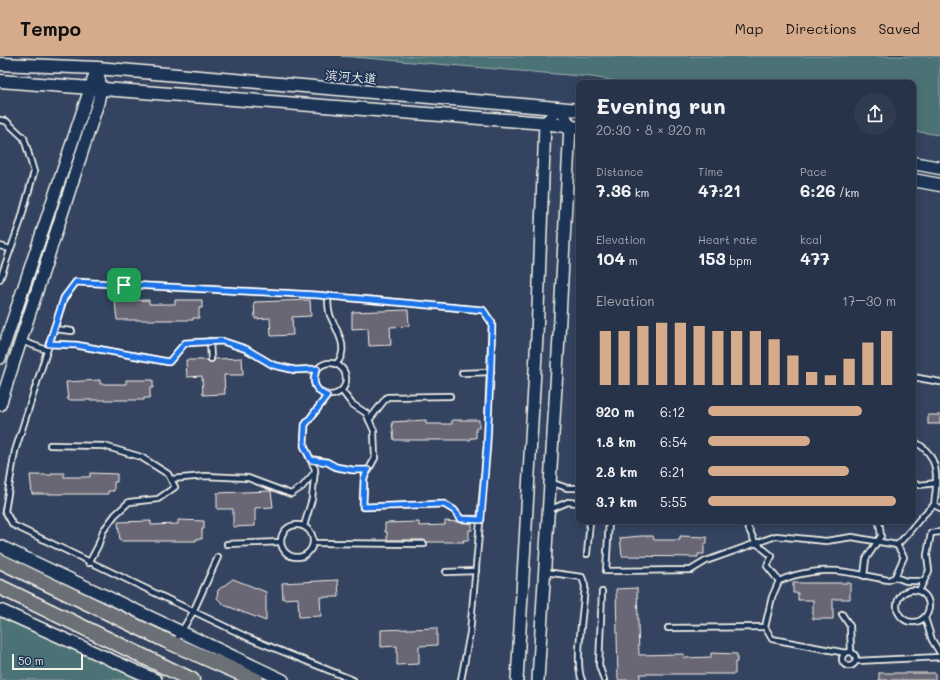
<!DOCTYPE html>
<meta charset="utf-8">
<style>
:root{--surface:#273348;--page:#2f3b4f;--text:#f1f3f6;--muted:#a4aab4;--line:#434e60;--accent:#d6ab8b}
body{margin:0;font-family:Mali,"LXGW WenKai TC",sans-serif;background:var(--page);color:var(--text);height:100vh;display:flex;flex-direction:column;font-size:15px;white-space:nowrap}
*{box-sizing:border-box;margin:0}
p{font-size:13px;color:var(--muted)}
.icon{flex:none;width:22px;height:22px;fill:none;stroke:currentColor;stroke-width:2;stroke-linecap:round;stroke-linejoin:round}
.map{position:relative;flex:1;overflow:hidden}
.details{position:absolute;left:576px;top:24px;width:340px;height:444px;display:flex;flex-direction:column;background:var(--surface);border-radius:8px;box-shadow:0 2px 10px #0003,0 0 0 1px var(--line)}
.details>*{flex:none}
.scale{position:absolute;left:12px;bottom:10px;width:71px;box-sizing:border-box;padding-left:4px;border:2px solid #f4f1e8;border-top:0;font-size:11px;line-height:14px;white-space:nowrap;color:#f4f1e8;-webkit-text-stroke:3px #1d3557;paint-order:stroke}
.pin{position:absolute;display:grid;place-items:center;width:34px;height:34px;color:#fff;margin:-17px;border-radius:8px;box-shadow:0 2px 6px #0006}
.round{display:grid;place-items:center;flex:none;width:42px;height:42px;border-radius:21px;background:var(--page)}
.overview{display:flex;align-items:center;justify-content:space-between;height:68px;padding:0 20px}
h1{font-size:22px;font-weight:700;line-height:30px}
.stats{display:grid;grid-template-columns:repeat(3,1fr);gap:6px;height:68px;padding:4px 20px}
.stats div{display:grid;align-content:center}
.stats b{font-size:17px;font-weight:700}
.stats small{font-size:11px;font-weight:400}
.stats p{font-size:11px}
.chart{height:112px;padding:8px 20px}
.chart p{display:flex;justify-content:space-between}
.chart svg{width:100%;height:72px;margin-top:4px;stroke:var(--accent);stroke-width:6}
ul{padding:0 20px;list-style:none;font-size:13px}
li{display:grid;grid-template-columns:64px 48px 1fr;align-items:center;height:30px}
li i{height:10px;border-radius:5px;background:var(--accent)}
header{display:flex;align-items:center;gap:24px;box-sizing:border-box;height:56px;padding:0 20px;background:var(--accent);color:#111}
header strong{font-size:19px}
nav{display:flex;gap:22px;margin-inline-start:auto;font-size:14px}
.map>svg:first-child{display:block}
.green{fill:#4c7275;stroke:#a0b2ae}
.building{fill:#696674;stroke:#f4f1e8}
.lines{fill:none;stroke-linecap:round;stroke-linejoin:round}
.service-casing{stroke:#f4f1e8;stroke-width:8}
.tertiary-casing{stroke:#f4f1e8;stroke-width:14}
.secondary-casing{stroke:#f4f1e8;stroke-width:15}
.primary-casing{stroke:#f4f1e8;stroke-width:17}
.service{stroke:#1d3557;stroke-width:4.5}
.tertiary{stroke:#1d3557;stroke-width:11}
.secondary{stroke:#1d3557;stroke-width:12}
.primary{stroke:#6b6f75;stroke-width:14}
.route-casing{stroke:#fff;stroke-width:8}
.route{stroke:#1a73e8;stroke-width:5}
.labels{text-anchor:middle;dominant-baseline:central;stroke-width:4;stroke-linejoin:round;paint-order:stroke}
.street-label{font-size:13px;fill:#f4f1e8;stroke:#1d3557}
</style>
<header>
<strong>Tempo</strong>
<nav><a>Map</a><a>Directions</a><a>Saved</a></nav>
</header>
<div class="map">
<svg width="940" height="624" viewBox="0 0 940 624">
<rect width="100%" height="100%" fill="#344460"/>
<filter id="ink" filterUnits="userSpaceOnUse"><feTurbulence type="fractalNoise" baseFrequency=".025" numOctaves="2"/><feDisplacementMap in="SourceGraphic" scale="8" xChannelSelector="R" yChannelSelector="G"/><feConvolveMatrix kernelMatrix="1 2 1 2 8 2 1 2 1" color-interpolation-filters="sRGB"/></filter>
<g filter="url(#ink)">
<g class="green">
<polygon points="341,0 940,0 940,79 913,75 913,27 627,27 592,21"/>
<polygon points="0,561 140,624 0,624"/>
</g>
<g class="building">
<polygon points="149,244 149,248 175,248 175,244 202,244 202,252 199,252 199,262 193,262 193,264 117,264 115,245"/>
<polygon points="310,244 311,260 292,261 293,279 271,280 270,262 255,263 254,246"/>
<polygon points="408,254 409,270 390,271 391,289 369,290 368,272 352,273 352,256"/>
<polygon points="242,302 243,319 224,319 225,338 203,339 202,320 187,321 186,304 207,304 211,307 215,303"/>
<polygon points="100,324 100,328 126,328 126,324 153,324 153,332 150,332 150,342 144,342 144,344 68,344 66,326"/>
<rect x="928" y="359" width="12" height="9"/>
<polygon points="426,364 426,368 452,368 452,364 479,364 479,372 476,372 476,382 470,382 470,384 394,384 392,366"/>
<polygon points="52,417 64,417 64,421 90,421 90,417 117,418 117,426 114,426 114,435 108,435 108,438 32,438 30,419 52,419"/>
<polygon points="271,435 273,451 255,452 255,470 233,471 233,453 217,453 217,437"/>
<polygon points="178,464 204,465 204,473 202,473 202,483 196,483 196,485 120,485 118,466 151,465 151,469 178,468"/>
<polygon points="445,465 472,467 472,474 469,474 469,484 463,484 464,486 427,486 424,484 387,484 387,476 385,476 385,467 419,466 419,470 445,469"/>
<polygon points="641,480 653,480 654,484 680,484 680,480 707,481 707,488 704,488 704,498 698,498 698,501 622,500 620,482"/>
<polygon points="233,523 266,536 266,565 224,549 217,542 218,534"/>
<polygon points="338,524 339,541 320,541 321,560 299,561 298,542 283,543 282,527"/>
<polygon points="793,527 850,527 850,543 833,543 833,563 813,563 813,544 798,544 798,537 793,537"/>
<polygon points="637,532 639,599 684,598 684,602 711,601 711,597 737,598 737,606 735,606 735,618 640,618 640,624 618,624 616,533"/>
<polygon points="437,572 437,589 419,590 419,608 397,609 397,590 381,591 381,574"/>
<rect x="879" y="617" width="56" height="7"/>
</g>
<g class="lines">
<defs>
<g id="service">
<polyline points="0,64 6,65 24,82 34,116 20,167 0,223"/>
<polyline points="0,190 10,193"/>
<path d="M328,240C328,246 328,254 330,259C336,274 351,293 336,308"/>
<polyline points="54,273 72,275"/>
<polyline points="21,285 47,294"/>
<polyline points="210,285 211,303"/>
<polyline points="49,288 76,289 169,306 185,287 222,285 246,293 273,309 295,314 317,313"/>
<circle cx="330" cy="323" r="16"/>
<polyline points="462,317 491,316"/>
<polyline points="913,321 940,326"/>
<polyline points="342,335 352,348 366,357 374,375 375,402 364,422 363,451 444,448 454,454 461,463 481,463"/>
<polyline points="369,364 387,341 450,340"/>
<path d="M913,385C940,398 938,423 934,449L940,452"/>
<polyline points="50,389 104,390 141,401 168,418 175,431 158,443 129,446 115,459 103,475 98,490 89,507"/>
<polyline points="311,403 327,406 336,411 353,414 369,414"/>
<polyline points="171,423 205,420 248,422 291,438 302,431 315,416"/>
<polyline points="550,426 567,432 579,432"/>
<polyline points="913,428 920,429 936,427"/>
<polyline points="549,454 568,446 579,447"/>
<path d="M609,465L606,515L691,514L706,505L776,480L826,485L852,481L897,489C911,476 918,462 934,449"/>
<polyline points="745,465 755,486 772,500 767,510 779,525"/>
<circle cx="297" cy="485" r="16"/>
<polyline points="304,470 312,443 315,413 304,390 305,369 327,340"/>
<polyline points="314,487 424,488"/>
<polyline points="227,488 281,486"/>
<polyline points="587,498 590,465"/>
<polyline points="446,516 476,515"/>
<path d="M545,516L582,521L585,530C584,550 574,608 582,624"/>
<polyline points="864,520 866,503 881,480 879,465"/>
<polyline points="895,521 904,501 897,489"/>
<circle cx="913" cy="550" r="16"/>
<polyline points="919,535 929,515 927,499 931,477 940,476"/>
<polyline points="602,536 599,609 604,624"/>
<polyline points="842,558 850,570 851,596"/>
<polyline points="925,562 932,584 940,597"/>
<polyline points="668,572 765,571"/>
<polyline points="175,586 193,556 218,501"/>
<circle cx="849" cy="603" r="7"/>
<path d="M846,597L772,583L765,571L772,541L779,525C799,516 824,513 846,516C861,518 875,522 889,524L895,521L906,525H924"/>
<polyline points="856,605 940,601"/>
<polyline points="353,624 249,582 13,469 5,455 15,395 64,242 76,226 317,239 483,254 492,267 487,389 470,577 461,624"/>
</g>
<g id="tertiary">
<polyline points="0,302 97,12 101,32 98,47 0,349"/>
<polyline points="0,490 283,624"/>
<polyline points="0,554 156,624"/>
<polyline points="517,624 537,280 545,67 560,52 570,70 559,281 538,624"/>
</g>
<g id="secondary">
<polyline points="0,8 97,12 579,54"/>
<polyline points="0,25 545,67 579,72"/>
<polyline points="913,107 940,112"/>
<polyline points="913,124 940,129"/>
</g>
<g id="primary">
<polyline points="0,505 167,585 256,624"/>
<polyline points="0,531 192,624"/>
</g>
</defs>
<use href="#service" class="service-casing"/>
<use href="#tertiary" class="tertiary-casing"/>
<use href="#secondary" class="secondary-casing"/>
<use href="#primary" class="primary-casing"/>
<use href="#service" class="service"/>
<use href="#tertiary" class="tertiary"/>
<use href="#secondary" class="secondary"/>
<use href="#primary" class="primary"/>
</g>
</g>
<g class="lines" filter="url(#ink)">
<defs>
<path id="route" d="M76,226L317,239L483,254L492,267L491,307L487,389L481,464L461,463L454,454L444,448L363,451L364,422L368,414H353L336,411L327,406L311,404L304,390L305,369L327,340C315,335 311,325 317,313L295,314L273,309L246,293L222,285L185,287L169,306L76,289L49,288L64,242Z"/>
</defs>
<use href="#route" class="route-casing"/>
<use href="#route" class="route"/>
</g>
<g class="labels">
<g class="street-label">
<text transform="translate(351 20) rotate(5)">滨河大道</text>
</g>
</g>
</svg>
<div class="scale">50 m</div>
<div class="pin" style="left:124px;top:229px;background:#1e9e55"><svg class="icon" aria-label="arrive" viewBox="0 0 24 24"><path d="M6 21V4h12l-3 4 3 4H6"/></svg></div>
<section class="details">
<div class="overview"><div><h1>Evening run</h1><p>20:30 · 8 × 920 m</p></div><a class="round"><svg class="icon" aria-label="share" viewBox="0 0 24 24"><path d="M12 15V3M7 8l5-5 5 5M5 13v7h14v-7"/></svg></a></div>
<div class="stats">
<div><p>Distance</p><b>7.36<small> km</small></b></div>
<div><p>Time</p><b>47:21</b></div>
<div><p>Pace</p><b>6:26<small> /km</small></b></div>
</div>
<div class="stats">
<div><p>Elevation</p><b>104<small> m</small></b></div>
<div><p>Heart rate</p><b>153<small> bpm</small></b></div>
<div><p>kcal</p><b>477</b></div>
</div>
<div class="chart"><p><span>Elevation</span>17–30 m</p>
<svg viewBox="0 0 160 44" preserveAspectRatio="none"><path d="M5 44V11M15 44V11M25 44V8M35 44V6M45 44V6M55 44V8M65 44V11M75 44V11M85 44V11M95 44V16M105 44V26M115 44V36M125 44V38M135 44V28M145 44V18M155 44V11"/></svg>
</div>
<ul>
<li><b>920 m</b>6:12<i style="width:82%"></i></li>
<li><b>1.8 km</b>6:54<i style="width:54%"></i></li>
<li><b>2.8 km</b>6:21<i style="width:75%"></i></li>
<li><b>3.7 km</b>5:55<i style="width:100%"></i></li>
</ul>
</section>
</div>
